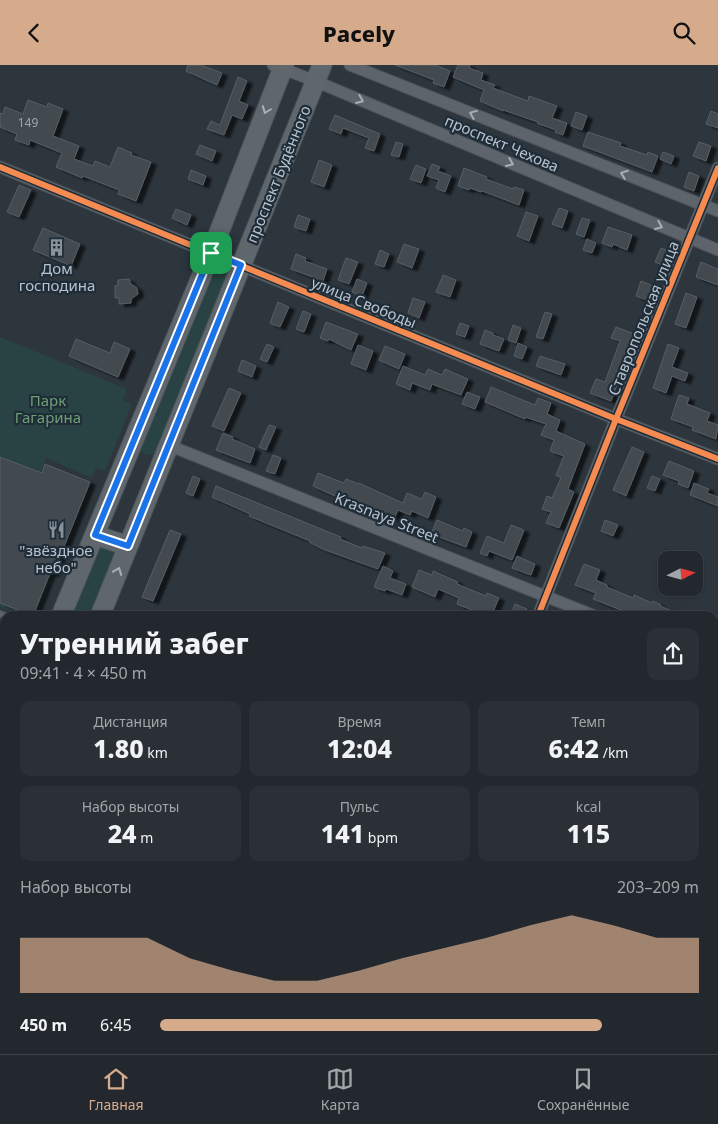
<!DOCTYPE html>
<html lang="ru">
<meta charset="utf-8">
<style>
:root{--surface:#22282e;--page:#2a3036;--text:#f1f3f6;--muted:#a2a6aa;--line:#3f444a;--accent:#d6ab8b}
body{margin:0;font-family:"Noto Sans",sans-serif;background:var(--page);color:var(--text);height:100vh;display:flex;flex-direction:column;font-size:19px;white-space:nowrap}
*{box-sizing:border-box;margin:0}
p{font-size:16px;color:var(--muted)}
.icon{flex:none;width:28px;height:28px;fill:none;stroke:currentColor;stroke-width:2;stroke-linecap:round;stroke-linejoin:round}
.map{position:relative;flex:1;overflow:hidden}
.details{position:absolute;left:0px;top:546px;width:719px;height:444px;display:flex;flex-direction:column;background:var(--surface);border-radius:15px 15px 0 0;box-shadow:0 1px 4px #0004,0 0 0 1px var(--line)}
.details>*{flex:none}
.needle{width:32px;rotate:84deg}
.buttons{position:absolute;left:658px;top:486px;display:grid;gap:10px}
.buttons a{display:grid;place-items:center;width:45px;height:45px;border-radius:10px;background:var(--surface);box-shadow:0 1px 4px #0004,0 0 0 1px var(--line);font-size:25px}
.pin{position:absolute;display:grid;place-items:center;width:42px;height:42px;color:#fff;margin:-21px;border-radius:10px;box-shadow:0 2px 8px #0006}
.round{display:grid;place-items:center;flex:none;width:52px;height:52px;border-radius:10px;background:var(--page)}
.head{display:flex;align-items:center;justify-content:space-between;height:85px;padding:0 20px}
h1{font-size:28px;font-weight:800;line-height:38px}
.stats{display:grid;grid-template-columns:repeat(3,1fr);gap:8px;height:85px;padding:5px 20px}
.stats div{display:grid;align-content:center;border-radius:10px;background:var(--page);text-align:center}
.stats b{font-size:25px;font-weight:800}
.stats small{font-size:14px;font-weight:400}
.stats p{font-size:14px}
.chart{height:140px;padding:10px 20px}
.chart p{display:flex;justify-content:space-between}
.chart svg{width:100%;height:90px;margin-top:5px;fill:var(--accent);opacity:.7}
ul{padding:0 20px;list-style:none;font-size:16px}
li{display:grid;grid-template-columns:80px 60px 1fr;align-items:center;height:38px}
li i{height:12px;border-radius:6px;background:var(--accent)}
header{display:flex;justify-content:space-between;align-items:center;height:65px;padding:0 20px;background:var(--accent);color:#111;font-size:22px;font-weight:800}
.tab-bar{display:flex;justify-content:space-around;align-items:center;height:70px;border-top:1px solid var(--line);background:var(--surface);font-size:14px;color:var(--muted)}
.tab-bar a{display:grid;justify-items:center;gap:2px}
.tab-bar .selected{color:var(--accent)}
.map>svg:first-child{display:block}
.green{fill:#294344}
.building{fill:#434a50;stroke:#555e65;filter:url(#shadow)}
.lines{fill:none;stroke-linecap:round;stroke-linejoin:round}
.lane-casing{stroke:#4c5257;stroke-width:8}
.street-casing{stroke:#4c5257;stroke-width:13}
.secondary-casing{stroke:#4c5257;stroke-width:18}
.primary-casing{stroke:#4b535a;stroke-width:21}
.lane{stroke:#5d646b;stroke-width:5.5}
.street{stroke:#5d646b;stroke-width:11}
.secondary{stroke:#62686f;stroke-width:16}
.primary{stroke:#60676c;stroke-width:19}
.cycleway-casing{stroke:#1f2d39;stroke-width:9}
.cycleway{stroke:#f68b52;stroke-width:6}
.oneway{stroke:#a6b0b9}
.oneway2{stroke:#a6b1ba}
.route-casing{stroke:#fff;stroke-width:10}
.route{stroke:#1a73e8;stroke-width:6}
.labels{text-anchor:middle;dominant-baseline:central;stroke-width:4.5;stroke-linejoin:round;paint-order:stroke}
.number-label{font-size:12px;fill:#9ba5ae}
.street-label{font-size:15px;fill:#b8c3cd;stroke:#1f2d39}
.poi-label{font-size:15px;fill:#b8c3cd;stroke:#1f2d39}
.park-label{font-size:15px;fill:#6e9f73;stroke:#1f2d39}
</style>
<header><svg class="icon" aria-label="back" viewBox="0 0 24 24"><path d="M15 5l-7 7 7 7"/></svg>Pacely<svg class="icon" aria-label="search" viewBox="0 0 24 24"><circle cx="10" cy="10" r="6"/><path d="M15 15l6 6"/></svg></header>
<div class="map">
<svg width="718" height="989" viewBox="0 0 718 989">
<defs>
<filter id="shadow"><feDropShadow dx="5.5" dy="3" stdDeviation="1" flood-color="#0009"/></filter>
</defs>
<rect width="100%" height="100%" fill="#2d363d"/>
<g class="green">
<polygon points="216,202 223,202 230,211 159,387 145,390 138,384 210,204"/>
<polygon points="0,272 127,324 123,335 132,339 105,406 96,403 92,413 46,393 9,491 53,509 37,551 23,551 0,542"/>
<polygon points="99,476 118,484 92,551 68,551"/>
<polygon points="552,985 619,985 628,989 562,989"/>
</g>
<g class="building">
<polygon points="188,0 201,0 222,8 217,20 186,6"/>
<polygon points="395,0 435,0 450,6 444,22 433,18 434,15"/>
<polygon points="458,0 470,0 469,3 483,8 481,15 495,20 493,23 528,36 529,31 557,41 552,53 567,58 563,70 555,67 556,65 537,58 538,57 503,45 503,46 480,36 484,25 453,12"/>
<polygon points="238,12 247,16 239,36 248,40 242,54 232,50 224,70 207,64 211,56 220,60"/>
<polygon points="28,35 47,42 48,38 63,44 53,71 79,81 74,94 93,101 95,96 110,102 118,82 132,88 131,90 151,97 136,136 118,129 119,125 96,116 83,111 82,113 56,102 62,88 30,75 29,80 15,75 17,69 0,62 0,48 3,49 5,42 23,49"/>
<polygon points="711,46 718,49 718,63 706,59"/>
<polygon points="576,47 587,51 582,65 571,61"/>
<polygon points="335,50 380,69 374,86 365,83 369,73 343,63 341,69 329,64"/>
<polygon points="588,67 621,78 620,81 647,90 648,87 658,91 652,107 583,81"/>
<polygon points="396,77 403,79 399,92 391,90"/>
<polygon points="699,77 711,81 706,96 693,91"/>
<polygon points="200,80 216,86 212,96 196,89"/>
<polygon points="663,87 674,91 671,99 660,94"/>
<polygon points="319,95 332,100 324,122 311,117"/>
<polygon points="432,99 440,102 438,106 451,111 445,127 436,123 439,115 427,111"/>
<polygon points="416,100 426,104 421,118 410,114"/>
<polygon points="464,103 487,112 486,114 513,124 514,122 524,125 519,140 482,126 481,127 470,123 469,125 458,121"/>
<polygon points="191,105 206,111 203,120 188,114"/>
<polygon points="689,107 699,111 694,126 684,122"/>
<polygon points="19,120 31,125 19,152 7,147"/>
<polygon points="559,143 568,146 562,163 552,159"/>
<polygon points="176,144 191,150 187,160 172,153"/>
<polygon points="526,147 538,151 529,176 517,171"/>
<polygon points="298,150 310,154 306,166 294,162"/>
<polygon points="582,153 590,155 584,172 576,169"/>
<polygon points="608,162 632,170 627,185 613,179 612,182 602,178"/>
<polygon points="43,163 80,179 71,201 33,185"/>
<polygon points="587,174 596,178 592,188 583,185"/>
<polygon points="404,179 419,184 412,203 397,197"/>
<polygon points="661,183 669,186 664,201 655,197"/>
<polygon points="380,185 389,189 384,202 375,199"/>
<polygon points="296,189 306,193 305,196 327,204 323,216 291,204"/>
<polygon points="346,193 358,197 349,219 338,215"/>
<polygon points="701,197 718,204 718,220 696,212"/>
<polygon points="443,210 456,215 450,232 436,227"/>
<polygon points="129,214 130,218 137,223 138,229 131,234 131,238 119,239 119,233 115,233 115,221 118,220 118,215"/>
<polygon points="357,214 367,218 362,231 352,227"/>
<polygon points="641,216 656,222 650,236 636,231"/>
<polygon points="686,228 697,232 686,263 675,259"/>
<polygon points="413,233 425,237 419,253 408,248"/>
<polygon points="278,237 289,242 280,262 270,258"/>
<polygon points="303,246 311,249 304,267 296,264"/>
<polygon points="545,247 552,249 543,274 536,272"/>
<polygon points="326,257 358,269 351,285 329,274 328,276 320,273"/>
<polygon points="460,258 469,261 465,272 456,269"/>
<polygon points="513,260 521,263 516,278 508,275"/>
<polygon points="616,262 637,270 611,336 590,328 596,314 605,317 620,276 611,273"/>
<polygon points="485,265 493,268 493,270 504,274 499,286 480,279"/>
<polygon points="76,274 110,288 114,277 130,284 118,312 69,291"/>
<polygon points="518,278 527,282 522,294 514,291"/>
<polygon points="267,279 274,282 267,297 260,294"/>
<polygon points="668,279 679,283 672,302 688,308 685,316 672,311 666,328 653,323"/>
<polygon points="358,280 373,286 366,305 351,299"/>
<polygon points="385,281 405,289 399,304 379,295"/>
<polygon points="540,291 565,299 561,310 536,301"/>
<polygon points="242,295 256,301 252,312 238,306"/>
<polygon points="403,301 425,310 428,304 442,310 445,304 468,314 461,330 432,319 430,325 412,318 410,325 396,319"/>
<polygon points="491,322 535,340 538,333 551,338 547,349 560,355 556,366 585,379 568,424 574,427 559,463 546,458 551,447 542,444 547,431 552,433 561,413 556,410 564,391 550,386 554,375 541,370 546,359 525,352 525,354 485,337"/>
<polygon points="229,323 241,328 224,366 212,361"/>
<polygon points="467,327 480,332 475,344 462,339"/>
<polygon points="679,330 689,333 687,339 710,348 707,356 718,360 716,374 692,365 693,362 671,354"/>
<polygon points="269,360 276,362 266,385 259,382"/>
<polygon points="223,368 233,372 232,374 255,384 250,398 216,385"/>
<polygon points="632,382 644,387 626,431 613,425"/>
<polygon points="273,390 281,393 275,409 266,406"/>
<polygon points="0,392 42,408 45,399 90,417 53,509 50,508 33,551 0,538"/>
<polygon points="669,396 694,406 688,423 678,419 679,416 663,410"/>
<polygon points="318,408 344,418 346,414 359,419 359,418 403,438 407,428 422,434 425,427 436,432 428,453 412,446 410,450 398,445 394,454 362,440 361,441 346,436 313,421"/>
<polygon points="193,411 200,414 193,431 186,428"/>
<polygon points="652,411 660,414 655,426 647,423"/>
<polygon points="694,418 709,424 707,428 718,432 718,441 690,430"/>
<polygon points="216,421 341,472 340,474 362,483 363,481 385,488 378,504 325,485 309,477 310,476 249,451 250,449 212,432"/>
<polygon points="437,455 463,466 464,463 472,467 466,482 431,469"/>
<polygon points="605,455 618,460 613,471 601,466"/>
<polygon points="511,460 524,465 512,495 489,486 487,491 480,488 487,471 504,478"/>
<polygon points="170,465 181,469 153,536 142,532"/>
<polygon points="517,491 535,499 531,510 512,503"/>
<polygon points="584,499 600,505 596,515 607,520 607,522 633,533 634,530 652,538 653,536 661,540 660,541 684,551 636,551 593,534 596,528 575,520"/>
<polygon points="383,501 393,506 390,513 406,519 402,530 386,524 385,526 374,522"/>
<polygon points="419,505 432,510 433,506 458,517 457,519 486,531 487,528 499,533 491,551 478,551 479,548 457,539 459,533 438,524 435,532 412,522"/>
<polygon points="515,539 527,544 524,551 510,551"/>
</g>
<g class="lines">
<defs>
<polyline id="lane" points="0,549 6,551"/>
<g id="street">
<polyline points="273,0 315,16 718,185"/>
<polyline points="350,0 718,146"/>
<polyline points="0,102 616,354 718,394"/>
<polyline points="168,380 595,551"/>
<polyline points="538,551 616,354 718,103"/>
<polyline points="714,598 718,599"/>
<polyline points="714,807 718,809"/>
</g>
<g id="secondary">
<polyline points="0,976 5,978"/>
<polyline points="23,985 33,989"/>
<polyline points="539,985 548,989"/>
<polyline points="638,985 648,989"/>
</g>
<g id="primary">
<polyline points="95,470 128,481"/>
<polyline points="61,551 211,188 284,0"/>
<polyline points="100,551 322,0"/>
<polyline points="0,700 5,688"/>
<polyline points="0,731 5,733"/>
<polyline points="0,763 5,765"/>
<polyline points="364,989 366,985"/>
</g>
</defs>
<use href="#lane" class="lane-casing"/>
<use href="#street" class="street-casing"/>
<use href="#secondary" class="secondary-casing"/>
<use href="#primary" class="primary-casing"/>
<use href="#lane" class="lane"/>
<use href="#street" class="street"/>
<use href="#secondary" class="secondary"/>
<use href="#primary" class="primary"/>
<defs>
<g id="cycleway">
<polyline points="0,102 616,354 718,394"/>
<polyline points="538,551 616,354 718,103"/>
</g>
</defs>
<use href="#cycleway" class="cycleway-casing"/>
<use href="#cycleway" class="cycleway"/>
</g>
<defs><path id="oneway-chevron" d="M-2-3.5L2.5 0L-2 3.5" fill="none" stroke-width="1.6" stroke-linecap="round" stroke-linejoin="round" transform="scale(1.25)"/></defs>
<g class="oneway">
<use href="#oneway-chevron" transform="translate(360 35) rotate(23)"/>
<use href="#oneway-chevron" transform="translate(473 49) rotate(-158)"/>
<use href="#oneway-chevron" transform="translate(510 98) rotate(23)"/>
<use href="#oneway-chevron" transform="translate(624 109) rotate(-159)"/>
<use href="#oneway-chevron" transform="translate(659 161) rotate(23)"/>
</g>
<g class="oneway2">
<use href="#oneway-chevron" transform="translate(266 45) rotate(111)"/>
<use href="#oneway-chevron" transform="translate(118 506) rotate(-68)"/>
</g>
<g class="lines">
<defs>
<polygon id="route" points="211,188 241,200 128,481 95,470"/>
</defs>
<use href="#route" class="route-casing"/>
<use href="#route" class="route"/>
</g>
<defs>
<symbol id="building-bare" viewBox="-9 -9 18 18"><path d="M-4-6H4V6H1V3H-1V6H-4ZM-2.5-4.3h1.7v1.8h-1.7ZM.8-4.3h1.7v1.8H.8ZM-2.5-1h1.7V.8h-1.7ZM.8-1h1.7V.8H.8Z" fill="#87929b" stroke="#1f2d39" stroke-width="2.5" paint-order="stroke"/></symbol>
<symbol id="restaurant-bare" viewBox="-9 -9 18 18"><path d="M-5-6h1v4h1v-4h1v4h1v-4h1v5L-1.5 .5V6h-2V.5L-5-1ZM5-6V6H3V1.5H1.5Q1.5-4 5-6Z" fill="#87929b" stroke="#1f2d39" stroke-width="2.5" paint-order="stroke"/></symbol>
</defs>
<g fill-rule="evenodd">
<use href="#building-bare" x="44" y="170" width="25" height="25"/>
<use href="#restaurant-bare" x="44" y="452" width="25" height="25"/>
</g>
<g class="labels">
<g class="number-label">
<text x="28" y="57">149</text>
</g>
<g class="street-label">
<text transform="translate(502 78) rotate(23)">проспект Чехова</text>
<text transform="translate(278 109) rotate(-68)">проспект Будённого</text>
<text transform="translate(364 237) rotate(22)">улица Свободы</text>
<text transform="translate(643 253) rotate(-68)">Ставропольская улица</text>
<text transform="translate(387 452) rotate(22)">Krasnaya Street</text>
</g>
<g class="poi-label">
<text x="57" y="203">Дом<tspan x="57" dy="17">господина</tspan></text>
<text x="56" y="485">"звёздное<tspan x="56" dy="17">небо"</tspan></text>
</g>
<g class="park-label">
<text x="48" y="335">Парк<tspan x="48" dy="17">Гагарина</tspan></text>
</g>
</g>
</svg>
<div class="buttons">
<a><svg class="needle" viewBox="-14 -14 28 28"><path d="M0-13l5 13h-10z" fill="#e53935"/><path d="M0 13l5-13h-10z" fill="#a2a6aa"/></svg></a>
</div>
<div class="pin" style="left:211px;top:188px;background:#1e9e55"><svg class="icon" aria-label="arrive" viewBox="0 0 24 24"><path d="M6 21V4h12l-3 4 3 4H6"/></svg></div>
<section class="details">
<div class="head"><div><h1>Утренний забег</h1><p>09:41 · 4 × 450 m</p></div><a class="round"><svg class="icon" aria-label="share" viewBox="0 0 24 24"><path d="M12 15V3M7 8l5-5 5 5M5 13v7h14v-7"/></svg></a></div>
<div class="stats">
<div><p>Дистанция</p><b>1.80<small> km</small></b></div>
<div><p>Время</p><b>12:04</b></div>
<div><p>Темп</p><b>6:42<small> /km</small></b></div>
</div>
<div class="stats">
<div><p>Набор высоты</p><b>24<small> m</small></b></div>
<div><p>Пульс</p><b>141<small> bpm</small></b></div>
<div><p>kcal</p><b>115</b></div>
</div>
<div class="chart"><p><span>Набор высоты</span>203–209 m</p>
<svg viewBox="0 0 160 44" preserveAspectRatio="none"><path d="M0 44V17L10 17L20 17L30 17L40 27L50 33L60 38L70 38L80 33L90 27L100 22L110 17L120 11L130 6L140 11L150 17L160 17V44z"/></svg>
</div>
<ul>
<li><b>450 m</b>6:45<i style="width:82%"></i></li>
</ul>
</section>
</div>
<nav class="tab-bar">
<a class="selected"><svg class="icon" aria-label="home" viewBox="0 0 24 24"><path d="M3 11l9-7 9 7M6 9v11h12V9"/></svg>Главная</a>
<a><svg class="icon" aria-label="map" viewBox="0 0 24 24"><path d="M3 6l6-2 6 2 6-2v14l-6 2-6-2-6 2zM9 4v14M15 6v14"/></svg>Карта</a>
<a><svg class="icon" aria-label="saved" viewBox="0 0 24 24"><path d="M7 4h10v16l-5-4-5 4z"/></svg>Сохранённые</a>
</nav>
